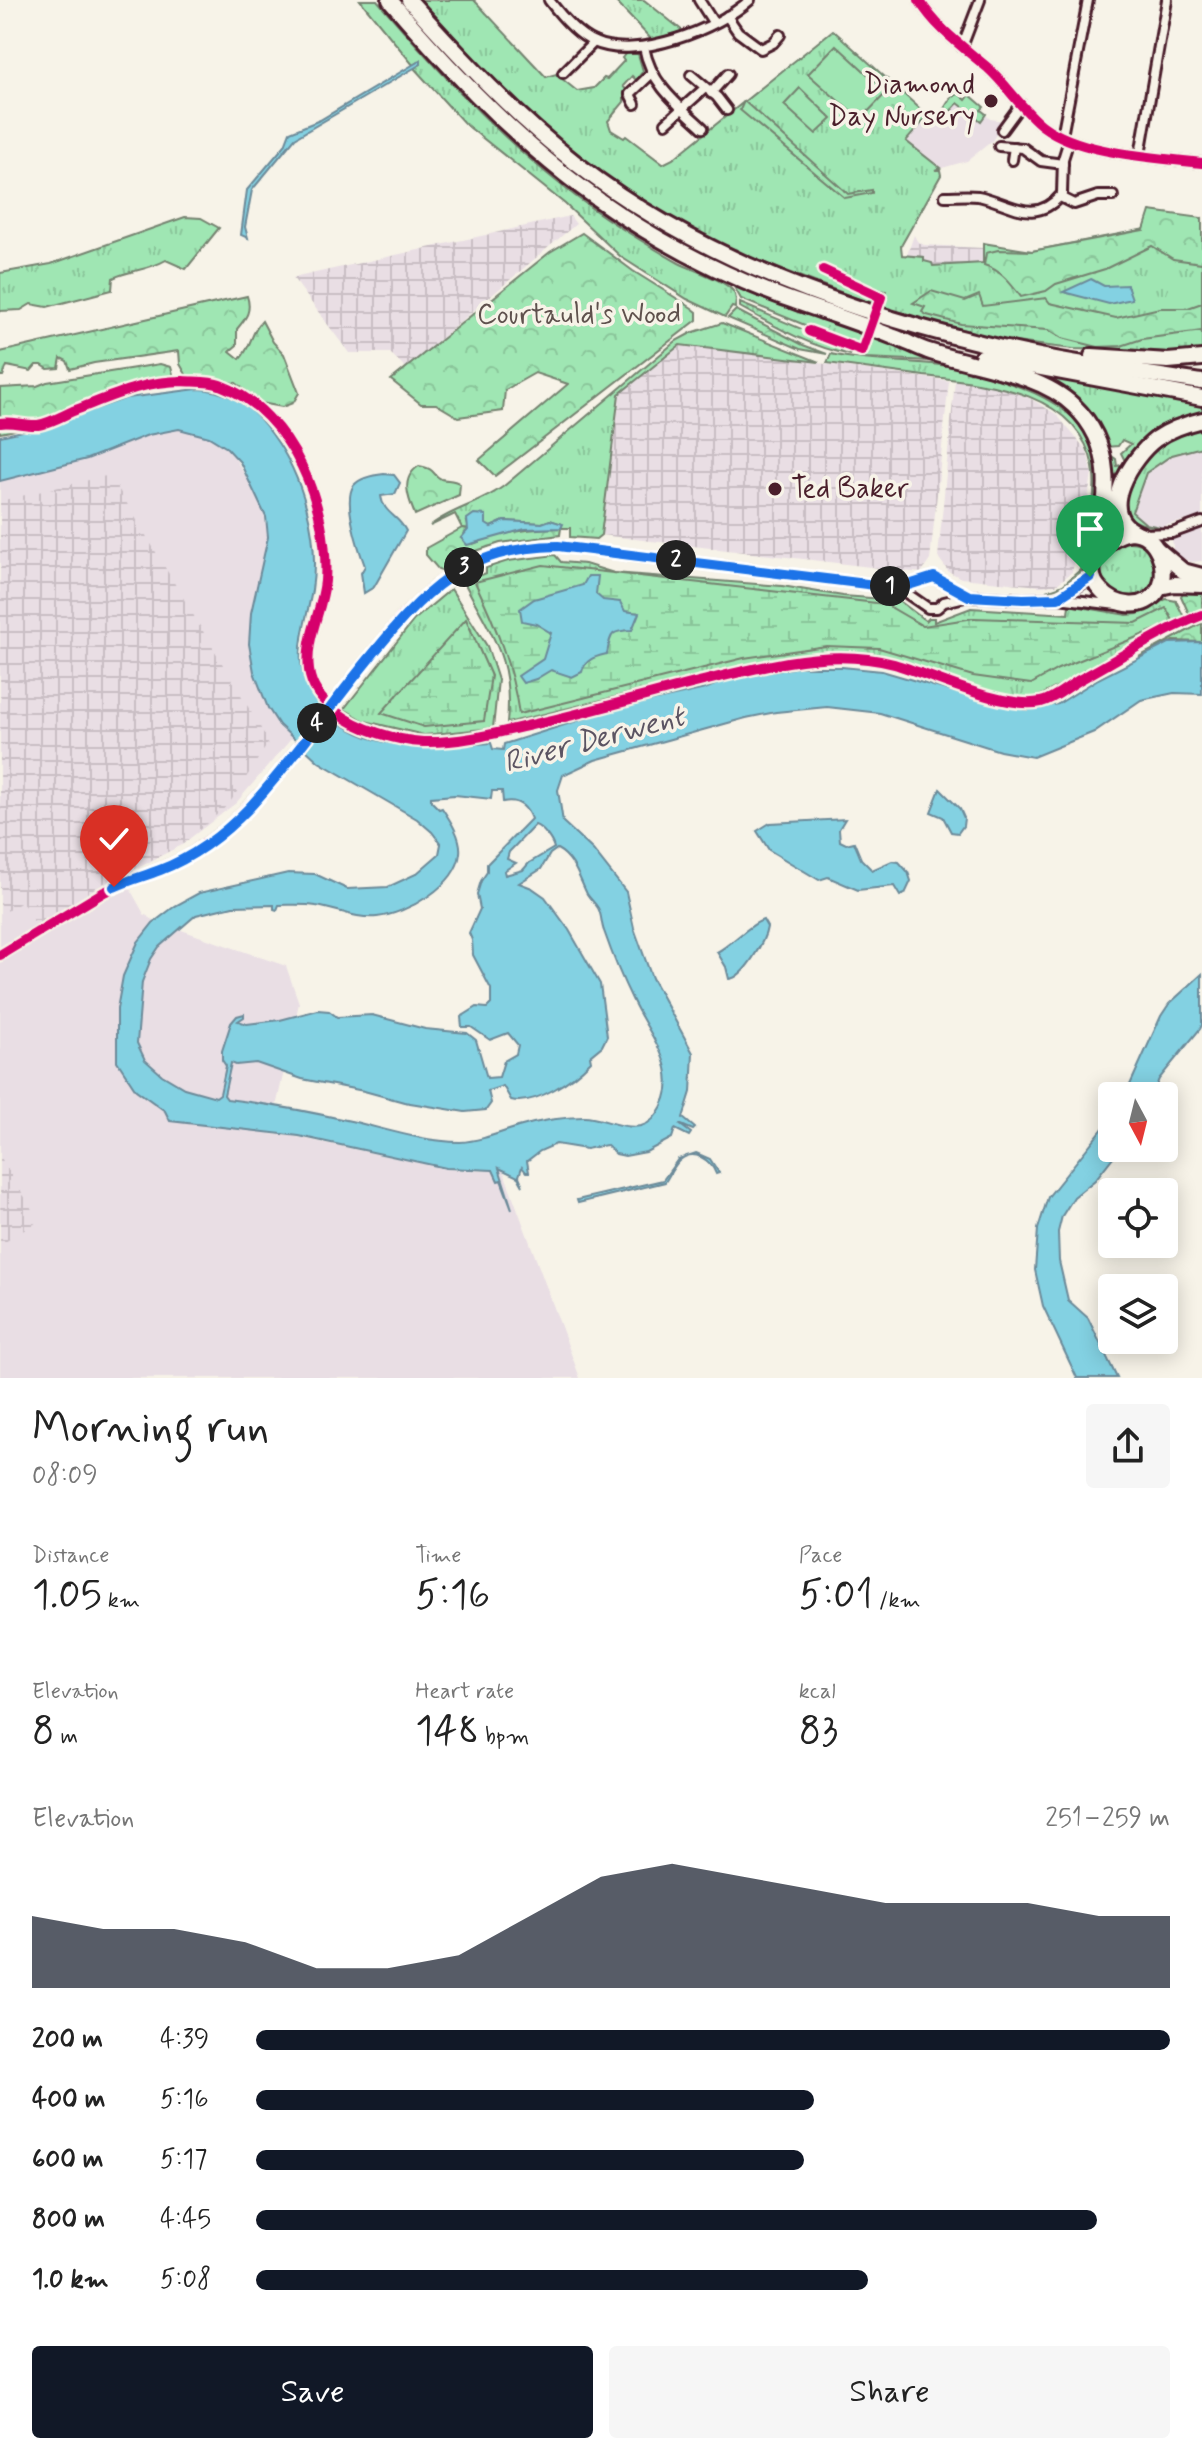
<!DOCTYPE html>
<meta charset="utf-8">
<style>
:root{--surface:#fff;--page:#f6f6f6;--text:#222;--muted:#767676;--accent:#111827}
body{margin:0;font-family:Mynerve,sans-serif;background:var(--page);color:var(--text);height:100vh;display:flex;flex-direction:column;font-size:30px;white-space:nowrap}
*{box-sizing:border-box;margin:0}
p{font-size:26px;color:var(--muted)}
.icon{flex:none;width:44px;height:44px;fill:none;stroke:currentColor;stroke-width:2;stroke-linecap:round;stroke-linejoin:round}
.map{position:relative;height:1378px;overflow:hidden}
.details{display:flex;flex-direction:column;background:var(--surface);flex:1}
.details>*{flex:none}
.needle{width:52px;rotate:173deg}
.buttons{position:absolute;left:1098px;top:1082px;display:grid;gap:16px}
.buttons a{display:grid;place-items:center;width:80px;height:80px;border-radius:8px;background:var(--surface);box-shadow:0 4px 20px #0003;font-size:40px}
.pin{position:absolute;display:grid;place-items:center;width:68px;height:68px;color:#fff;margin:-82px -34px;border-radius:50% 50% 50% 0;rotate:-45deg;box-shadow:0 0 8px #0007}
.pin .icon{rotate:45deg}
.km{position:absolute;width:40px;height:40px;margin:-20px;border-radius:50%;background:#222;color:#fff;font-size:22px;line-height:40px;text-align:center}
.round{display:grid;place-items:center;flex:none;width:84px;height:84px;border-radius:8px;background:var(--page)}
.summary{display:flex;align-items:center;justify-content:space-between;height:136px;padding:0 32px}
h1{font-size:44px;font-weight:600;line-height:60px}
.metrics{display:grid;grid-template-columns:repeat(3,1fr);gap:12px;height:136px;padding:8px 32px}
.metrics div{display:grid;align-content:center}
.metrics b{font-size:40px;font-weight:600}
.metrics small{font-size:22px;font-weight:400}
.metrics p{font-size:22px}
.chart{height:224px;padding:16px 32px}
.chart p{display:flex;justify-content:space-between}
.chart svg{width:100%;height:144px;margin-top:8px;fill:var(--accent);opacity:.7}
.action{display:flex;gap:16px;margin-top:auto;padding:16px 32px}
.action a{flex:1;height:92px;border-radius:8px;background:var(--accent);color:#fff;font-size:32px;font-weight:600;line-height:92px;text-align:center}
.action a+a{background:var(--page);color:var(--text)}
ul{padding:0 32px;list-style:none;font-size:26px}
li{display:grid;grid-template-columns:128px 96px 1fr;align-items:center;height:60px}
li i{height:20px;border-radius:10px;background:var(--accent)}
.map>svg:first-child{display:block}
.built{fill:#e9dee4}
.industrial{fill:url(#industrial-grid)}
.grass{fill:url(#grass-tufts);stroke:#74826f;stroke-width:2}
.forest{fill:url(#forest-crowns);stroke:#74826f;stroke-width:2}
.wetland{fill:url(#wetland-marsh);stroke:#74826f;stroke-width:2}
.pitch{fill:#9fe6b3;stroke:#74826f;stroke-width:2}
.water{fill:#83d1e2;stroke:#6c8a99;stroke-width:2;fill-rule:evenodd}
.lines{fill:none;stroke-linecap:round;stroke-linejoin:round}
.minor-casing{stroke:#4a1f2b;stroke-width:14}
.trunk-casing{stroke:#4a1f2b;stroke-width:20}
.minor{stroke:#f7f3e8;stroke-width:8}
.trunk{stroke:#f7f3e8;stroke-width:14}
.cycleway-casing{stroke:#f7f3e8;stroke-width:15}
.cycleway{stroke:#d6006c;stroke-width:10}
.route-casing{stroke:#fff;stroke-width:16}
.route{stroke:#1a73e8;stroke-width:10}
.poi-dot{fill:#4a1f2b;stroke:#f7f3e8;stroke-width:3}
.labels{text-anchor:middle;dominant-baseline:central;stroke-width:7;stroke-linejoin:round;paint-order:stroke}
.poi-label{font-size:28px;fill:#4a1f2b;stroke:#f7f3e8;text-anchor:end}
.park-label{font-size:28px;fill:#5f514d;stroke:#f7f3e8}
.water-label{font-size:30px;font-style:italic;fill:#5b5462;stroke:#f7f3e8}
</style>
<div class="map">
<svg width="1202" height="1378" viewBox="0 0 1202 1378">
<defs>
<pattern id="industrial-grid" width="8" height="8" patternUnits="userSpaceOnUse" patternTransform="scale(2)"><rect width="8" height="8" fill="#e9dee4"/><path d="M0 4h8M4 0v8" fill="none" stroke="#c9bec4"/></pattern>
<pattern id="grass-tufts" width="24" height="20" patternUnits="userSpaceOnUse" patternTransform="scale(2)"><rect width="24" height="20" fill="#9fe6b3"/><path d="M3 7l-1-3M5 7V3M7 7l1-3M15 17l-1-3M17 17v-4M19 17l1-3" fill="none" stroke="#8ac59a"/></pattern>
<pattern id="forest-crowns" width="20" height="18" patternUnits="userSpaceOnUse" patternTransform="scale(2)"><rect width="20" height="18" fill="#9fe6b3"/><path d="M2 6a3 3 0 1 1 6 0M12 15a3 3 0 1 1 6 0" fill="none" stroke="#8ac59a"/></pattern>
<pattern id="wetland-marsh" width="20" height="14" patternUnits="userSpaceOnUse" patternTransform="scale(2)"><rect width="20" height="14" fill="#9fe6b3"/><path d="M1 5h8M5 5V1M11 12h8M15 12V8" fill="none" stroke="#8ac59a"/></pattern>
</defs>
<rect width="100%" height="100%" fill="#f7f3e8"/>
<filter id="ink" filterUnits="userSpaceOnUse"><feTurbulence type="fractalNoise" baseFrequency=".0125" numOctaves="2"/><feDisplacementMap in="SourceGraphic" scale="16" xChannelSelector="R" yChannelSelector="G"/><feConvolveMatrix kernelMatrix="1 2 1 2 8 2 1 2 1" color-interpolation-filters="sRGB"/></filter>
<g filter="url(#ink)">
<g class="built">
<polygon points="833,30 934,120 936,120 952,96 959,94 966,100 970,95 984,107 981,110 990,119 1004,121 992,141 967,161 848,194 744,101"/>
<polygon points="179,429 196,431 214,439 232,453 263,506 268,537 254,595 249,641 254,672 268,708 292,738 236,803 181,845 123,876 144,914 155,921 286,966 299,1003 270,1134 292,1136 448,1169 483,1171 502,1167 580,1378 0,1378 0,481 87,459 155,433"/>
<polygon points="1202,447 1202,516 1160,527 1146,524 1132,512 1146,472 1172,455"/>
<polygon points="1202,526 1202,561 1192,562 1174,555 1172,539"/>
</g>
<g class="industrial">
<polygon points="570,216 576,224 406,368 390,353 349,353 293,278"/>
<polygon points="914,235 917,241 924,245 983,248 983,263 933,267 932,263 924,261 923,257 907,255"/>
<polygon points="680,344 949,381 930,560 921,573 601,535 619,394"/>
<polygon points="955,380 998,386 1031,399 1056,414 1087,451 1092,473 1083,531 1072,572 1056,585 1040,586 961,578 948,571 938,557"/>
<polygon points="110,475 269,742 229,804 182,845 98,886 36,925 22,902 0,915 0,501"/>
<polygon points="0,1156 39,1221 0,1245"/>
</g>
<g class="grass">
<path d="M360,0H377C450,85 526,167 621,228C640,240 659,252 679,263C693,270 724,280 733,291C737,297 736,302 735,308L732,307L725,317L687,299L621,257L565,204L464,123L414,68L421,64V60L413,65Z"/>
<polygon points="416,0 474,0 546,77 556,74 577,91 594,88 604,78 607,79 624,61 622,58 626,53 638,54 643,71 636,80 632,76 623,86 628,92 624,96 624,102 608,121 611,130 624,138 626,136 663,164 673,159 833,30 928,116 906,141 940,168 935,170 940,170 941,175 901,246 902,255 924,257 924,261 932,263 933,266 983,263 983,243 1032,251 1202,218 1202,350 1174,352 1073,349 983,338 880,308 886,291 876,289 872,304 712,243 599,174 529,114"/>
<polygon points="614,0 644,0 683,31 652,40"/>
<polygon points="959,94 966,100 970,95 984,107 981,110 986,114 981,121 958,103 939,124 936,121 952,96"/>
<path d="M185,217L201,218L219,228L186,269L166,260C149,270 131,270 113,278L112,290L47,307L31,304L21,310L0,311V273L51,264Z"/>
<polygon points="733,285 865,335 861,348 741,299"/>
<path d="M740,303L842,346L841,351L851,355C810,347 776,327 740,307Z"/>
<path d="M722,323L819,362L680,345L619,394L601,535L596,539L570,537V528H561L562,524L550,520L542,523L504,521L491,527L467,522L469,529L462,528L455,514L430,526C452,508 481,504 504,486L676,341L691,333Z"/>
<polygon points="871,337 952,362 866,358 863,357"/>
<path d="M831,354C870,363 908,360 947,366C967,368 987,376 1006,382C1083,407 1110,443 1095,524C1088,562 1088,580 1046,591L1062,586L1080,570C1085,540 1099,496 1093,467C1078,391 987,383 924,376C892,372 859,367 827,363Z"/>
<polygon points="999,367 1202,403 1202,414 1138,448 1126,463 1121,453 1131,444 1122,440 1118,446 1105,447 1092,420"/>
<path d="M1202,427V447L1172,455L1146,473L1132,512L1146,524L1160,527C1097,524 1131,466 1161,444C1173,435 1188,431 1202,427Z"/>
<polygon points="1109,454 1116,459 1117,466 1121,465 1122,468 1119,528 1107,537 1113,488"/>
<circle cx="1129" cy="570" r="28"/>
<path d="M555,555L561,562L585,564L614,573L782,586L843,596L898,600L926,621L929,618H934V622L971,608L1068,614L1069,605L1127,615L1138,614L1166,599L1176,601L1185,619L1034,699L996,694L889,659L840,653L792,658L734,668L507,723C513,658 492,637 464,582L486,573V568L508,561Z"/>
<polygon points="451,589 487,646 498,680 493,728 424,735 365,721 344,709 414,620"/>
</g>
<g class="forest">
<polygon points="744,101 848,194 872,190 872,193 845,198 740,110"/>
<path d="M1150,211L1202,218V263L1173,259L1152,246L1105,269L1056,284L1046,291L1021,297C1011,284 1001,270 984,265L986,253L998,250L1032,251L1144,230Z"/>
<polygon points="582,233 633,271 692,308 697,312 697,320 495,476 479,460 568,384 535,373 505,390 503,411 458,417 436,404 421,404 391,380 550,252"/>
<polygon points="931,291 965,301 979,295 983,306 1046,298 1050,303 1116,318 1160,308 1188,308 1202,303 1202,331 1142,339 1121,346 1098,347 1062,338 1048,330 961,324 927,315 922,312 925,307 913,303"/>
<path d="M247,296C252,311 246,318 237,329V345L230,351L240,359C252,346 250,333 262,321L273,342L284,354L299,393L293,403L282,407L261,403L236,383L197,380L187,376L180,364L179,351L94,363L70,369L67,361L61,358L59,368L48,369L42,365H36L31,371L7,366L3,376H0V352Z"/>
<polygon points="736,310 803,345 827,354 800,349 728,318"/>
<path d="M160,364L171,367L173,374L167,382C108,386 59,424 0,433V388L37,386L47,382Z"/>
<path d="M419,466C437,469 431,474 441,479C448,481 453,479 460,484L459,495L415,515C408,498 400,478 419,466Z"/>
<path d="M462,528L469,529L461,538L473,544C502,532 529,528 561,528L560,535L500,543L470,553L444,571L438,569L426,555V548Z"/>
<polygon points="1183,593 1202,594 1202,613 1193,615 1189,614 1181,596"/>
<polygon points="1202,623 1202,642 1174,641 1139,657"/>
</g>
<g class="wetland">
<path d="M543,565L885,604L923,626L974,618L1136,623L1166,608L1174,622L1058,669L1031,684L973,676L879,648L826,646L744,658L519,714C512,666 496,626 475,582Z"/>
<polygon points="466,619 491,676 484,721 424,727 381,713"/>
</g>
<g class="pitch">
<polygon points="836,45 887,92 860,120 808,74"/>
<polygon points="800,88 832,119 816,134 784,105"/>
</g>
<g class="water">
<polygon points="421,60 421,64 295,138 252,190 245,227 248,238 241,235 247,190 285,145 290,132 320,120"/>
<polygon points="1091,279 1104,286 1127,285 1132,299 1109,304 1063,292"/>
<path d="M197,389C229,390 254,408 272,434C303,476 320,538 312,590C308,614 299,637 301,662C303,686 315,704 333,718C379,754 436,748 491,743L493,749L503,750L504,744L612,710L705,689L727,680L799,667H842L882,671L998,705L1027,710L1058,704L1098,679L1169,643L1202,642V694L1174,693L1141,700L1094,732L1033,757L1000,751L880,713L827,707L776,712L746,718L595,760L563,775L558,790L563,822L593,850L626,892L634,928L652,978L693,1053L691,1092L683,1118L695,1128L693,1130L679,1124L691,1133L689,1136L675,1129L672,1138L646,1152L625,1156L616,1154L606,1145L586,1149L556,1144L540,1151L527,1161L529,1172H526L522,1167L519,1176L523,1186L518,1177L499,1168L512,1209L501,1180L498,1181L493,1170L446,1168L299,1136L170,1121L165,1111L136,1090L117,1061V1009L123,976L138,942L153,923L175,906L199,893L288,873L315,874L347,889L388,887L416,874L439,854L441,844L432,832L417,819L319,762L279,725L268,708L254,672L249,644L251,613L268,537L266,517L240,462L227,448L209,437L179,429L148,435L87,459L0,481V436L50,425L127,398ZM492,791H502L503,802C517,799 526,805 531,819L487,864V872L481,881L477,894L480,909L469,933L472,940L473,955L491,989V1004L487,1008L477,1007L461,1017L462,1027H471L490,1040L508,1033L518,1045L516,1054L504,1061L499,1077L487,1078L476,1040L467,1033L425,1029L372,1015L337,1017L329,1011L318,1010L280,1020L247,1024L238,1021L244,1017V1014L237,1016L231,1023L222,1051V1060L226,1066L220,1094L216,1097L184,1088L162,1075L145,1060L137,1043L142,982L151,959L159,947L196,915L233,906L274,905V909L277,910L279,905C292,905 304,904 316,906C337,909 355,919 377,917C406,914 457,886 460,853C462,838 450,820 442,808L439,809L431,801V797L455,795L491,799ZM535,825C542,827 552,840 554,848L529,863L523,870L505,875L504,871L516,863L507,859L509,852ZM557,849C574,858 579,878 587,894C590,899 595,903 598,908C602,915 601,924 604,931C612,954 621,977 632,999C649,1036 686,1073 657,1114C639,1141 608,1117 584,1117C563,1117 539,1121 518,1127C499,1133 480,1141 460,1142C422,1142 383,1128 346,1120C307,1111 267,1104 227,1099L224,1095L231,1063L236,1065L256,1063L302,1079L364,1091L404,1102L465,1112L486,1110L491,1103L488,1091L503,1086L511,1100C536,1106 574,1079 591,1061L590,1056L602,1046L607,1036L600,984L569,930L545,897L532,888L519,883L541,869L550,854Z"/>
<path d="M384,474L394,475L400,483L395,494L381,496C383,513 399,516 406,531L374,587L364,593L361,573L365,566C359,550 342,500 354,485C361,477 374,475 384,474Z"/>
<polygon points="474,514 486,515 486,524 491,527 504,521 542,523 550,520 563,524 561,528 525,529 467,545 461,538 468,530 467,519"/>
<path d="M588,576H598L596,594L603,600L620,602L625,611L639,613L632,630C610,631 611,633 607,654C595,657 585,659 582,672L572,677L551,670L536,679L523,683L518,676L543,659L551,633L536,624L522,621L520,609L534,599L583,585Z"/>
<polygon points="940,789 960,809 964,818 963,826 958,833 951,832 943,817 931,812"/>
<polygon points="845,819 839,829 840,841 846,844 854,842 861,859 872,870 892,861 899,862 908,872 911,881 905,894 900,896 894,886 858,890 828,877 819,880 769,850 757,831 770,823"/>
<path d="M763,920L767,927C765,941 744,978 729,979L726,967L717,952C731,945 751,923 763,920Z"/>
<polygon points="1202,974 1202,1025 1200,1029 1159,1079 1152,1096 1125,1096 1161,1016 1169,1004"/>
<polygon points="1112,1117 1112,1148 1120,1148 1095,1180 1074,1197 1062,1216 1058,1232 1059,1261 1068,1300 1088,1318 1117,1378 1077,1378 1043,1306 1035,1270 1038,1229 1048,1197"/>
<path d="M696,1153L710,1159L719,1173L716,1174C711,1160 694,1148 680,1160C674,1165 669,1176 665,1182L578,1203L577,1200L663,1180L678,1159Z"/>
</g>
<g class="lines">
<defs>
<g id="minor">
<path d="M549,0C561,16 576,34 594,42C636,61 718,29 750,0"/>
<polyline points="699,0 713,22"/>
<path d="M919,0C937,29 962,46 988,68C1008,86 1022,110 1043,126C1082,155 1155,157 1202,163"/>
<polyline points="727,16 738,32 761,49 773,43 780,35"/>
<path d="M644,47C651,84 676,103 703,128"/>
<polyline points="962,47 980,0"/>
<polyline points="563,73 594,42"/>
<polyline points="691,75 717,97 727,110"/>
<polyline points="711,93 728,74"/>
<polyline points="635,104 630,94 651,74"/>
<polyline points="666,123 705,88"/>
<polyline points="1002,130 1021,104"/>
<polyline points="1062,136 1088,0"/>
<polyline points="999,146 1023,148 1041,161 1063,164"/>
<polyline points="1140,155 1167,0"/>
<polyline points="1012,160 1014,147"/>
<path d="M945,196C956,196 968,195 978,196C1009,202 1034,227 1062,194L1063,159L1069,140"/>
<polyline points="1060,197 1074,204 1098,196 1113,196"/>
<polyline points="1143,534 1172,533 1202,522"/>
<polyline points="899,588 928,608 937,608 944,602 969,596 1023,599 1058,598 1117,605"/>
<polyline points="1059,597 1082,584 1093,573"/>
<polyline points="0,955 104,892 187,857 226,829 268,786 401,618 440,582 474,563 495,555 525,548 558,546 899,588 934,577 947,586 969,596"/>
</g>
<g id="trunk">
<path d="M390,0C507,136 610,231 780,296C818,310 857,322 894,337C906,341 916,347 928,351C972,366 1039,372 1074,406C1118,448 1106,500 1097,553"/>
<path d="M409,0C461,58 516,117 578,165C694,255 840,309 981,343C1053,361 1128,371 1202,382"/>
<polyline points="1092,356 1168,361 1202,358"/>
<polyline points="982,357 1202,398"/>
<path d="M1131,532C1156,533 1170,567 1159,589C1146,612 1116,607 1101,590C1078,567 1106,535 1131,532Z"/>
<path d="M1136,532C1095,513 1132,457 1156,439C1170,429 1185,424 1202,420"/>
<polyline points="1157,549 1183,571 1202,576"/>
<polyline points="1160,587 1174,584 1202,585"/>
</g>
</defs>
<use href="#minor" class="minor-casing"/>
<use href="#trunk" class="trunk-casing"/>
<use href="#minor" class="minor"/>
<use href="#trunk" class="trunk"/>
<defs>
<g id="cycleway">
<path d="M919,0C937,29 962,46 988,68C1008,86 1022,110 1043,126C1082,155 1155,157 1202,163"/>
<polyline points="809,331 862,351 881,297 823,270"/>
<path d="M0,423C13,421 25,426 38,425C50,423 62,416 73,411C110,397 142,381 183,381C194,382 210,381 220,385C293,412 330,509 325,581C322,612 305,638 309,670C311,688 324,703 338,713C358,729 398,741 423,742C464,743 504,731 544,722C625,703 706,677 788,662C822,656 861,655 894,664C932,675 1004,710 1041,702C1055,699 1068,686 1081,679C1120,658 1160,631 1202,615"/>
<polyline points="0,955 104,892 187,857 226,829 268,786 401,618 440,582 474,563 495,555 525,548 558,546 899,588 934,577 947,586 969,596"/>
</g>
</defs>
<use href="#cycleway" class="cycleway-casing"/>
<use href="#cycleway" class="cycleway"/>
</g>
</g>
<g class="lines" filter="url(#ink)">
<defs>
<path id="route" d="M114,887C129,880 145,876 160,870C194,857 224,834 249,808C292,762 328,709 368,660C423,592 464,547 558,546L899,588L934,577L969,596L1023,599L1058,598L1090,577"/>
</defs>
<use href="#route" class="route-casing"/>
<use href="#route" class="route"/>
</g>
<g class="poi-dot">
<circle cx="991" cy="101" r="8"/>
<circle cx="775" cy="489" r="8"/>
</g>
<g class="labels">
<g class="poi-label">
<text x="975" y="85">Diamond<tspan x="975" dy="32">Day Nursery</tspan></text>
<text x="791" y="489" text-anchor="start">Ted Baker</text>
</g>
<g class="park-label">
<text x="579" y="315">Courtauld's Wood</text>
</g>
<g class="water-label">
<text transform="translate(594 740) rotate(-15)">River Derwent</text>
</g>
</g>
</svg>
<div class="buttons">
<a><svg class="needle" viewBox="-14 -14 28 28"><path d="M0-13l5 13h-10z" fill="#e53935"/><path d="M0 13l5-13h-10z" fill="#767676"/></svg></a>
<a><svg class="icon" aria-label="locate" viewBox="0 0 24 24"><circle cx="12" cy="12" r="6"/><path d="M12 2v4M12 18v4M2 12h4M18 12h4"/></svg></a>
<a><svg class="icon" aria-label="layers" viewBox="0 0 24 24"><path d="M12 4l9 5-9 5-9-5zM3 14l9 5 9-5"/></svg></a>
</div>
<div class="pin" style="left:1090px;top:577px;background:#1e9e55"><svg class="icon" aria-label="arrive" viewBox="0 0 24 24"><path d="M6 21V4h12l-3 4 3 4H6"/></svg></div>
<div class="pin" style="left:114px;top:887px;background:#d93025"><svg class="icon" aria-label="check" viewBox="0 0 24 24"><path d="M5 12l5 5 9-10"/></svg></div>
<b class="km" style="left:890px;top:586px">1</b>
<b class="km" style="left:676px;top:560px">2</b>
<b class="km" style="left:464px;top:567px">3</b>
<b class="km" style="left:317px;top:723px">4</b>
</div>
<section class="details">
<div class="summary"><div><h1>Morning run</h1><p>08:09</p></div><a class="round"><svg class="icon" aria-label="share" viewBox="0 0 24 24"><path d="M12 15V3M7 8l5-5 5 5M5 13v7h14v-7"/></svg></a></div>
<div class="metrics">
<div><p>Distance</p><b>1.05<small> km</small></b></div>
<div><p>Time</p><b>5:16</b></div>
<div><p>Pace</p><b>5:01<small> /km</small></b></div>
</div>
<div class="metrics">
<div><p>Elevation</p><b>8<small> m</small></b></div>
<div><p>Heart rate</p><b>148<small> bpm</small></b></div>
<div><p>kcal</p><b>83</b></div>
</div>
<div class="chart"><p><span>Elevation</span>251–259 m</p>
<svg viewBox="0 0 160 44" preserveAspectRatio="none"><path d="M0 44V22L10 26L20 26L30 30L40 38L50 38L60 34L70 22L80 10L90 6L100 10L110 14L120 18L130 18L140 18L150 22L160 22V44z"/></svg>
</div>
<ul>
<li><b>200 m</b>4:39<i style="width:100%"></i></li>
<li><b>400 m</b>5:16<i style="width:61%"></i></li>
<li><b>600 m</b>5:17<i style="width:60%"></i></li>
<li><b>800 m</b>4:45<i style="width:92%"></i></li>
<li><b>1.0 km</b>5:08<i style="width:67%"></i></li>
</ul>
<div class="action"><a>Save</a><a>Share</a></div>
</section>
